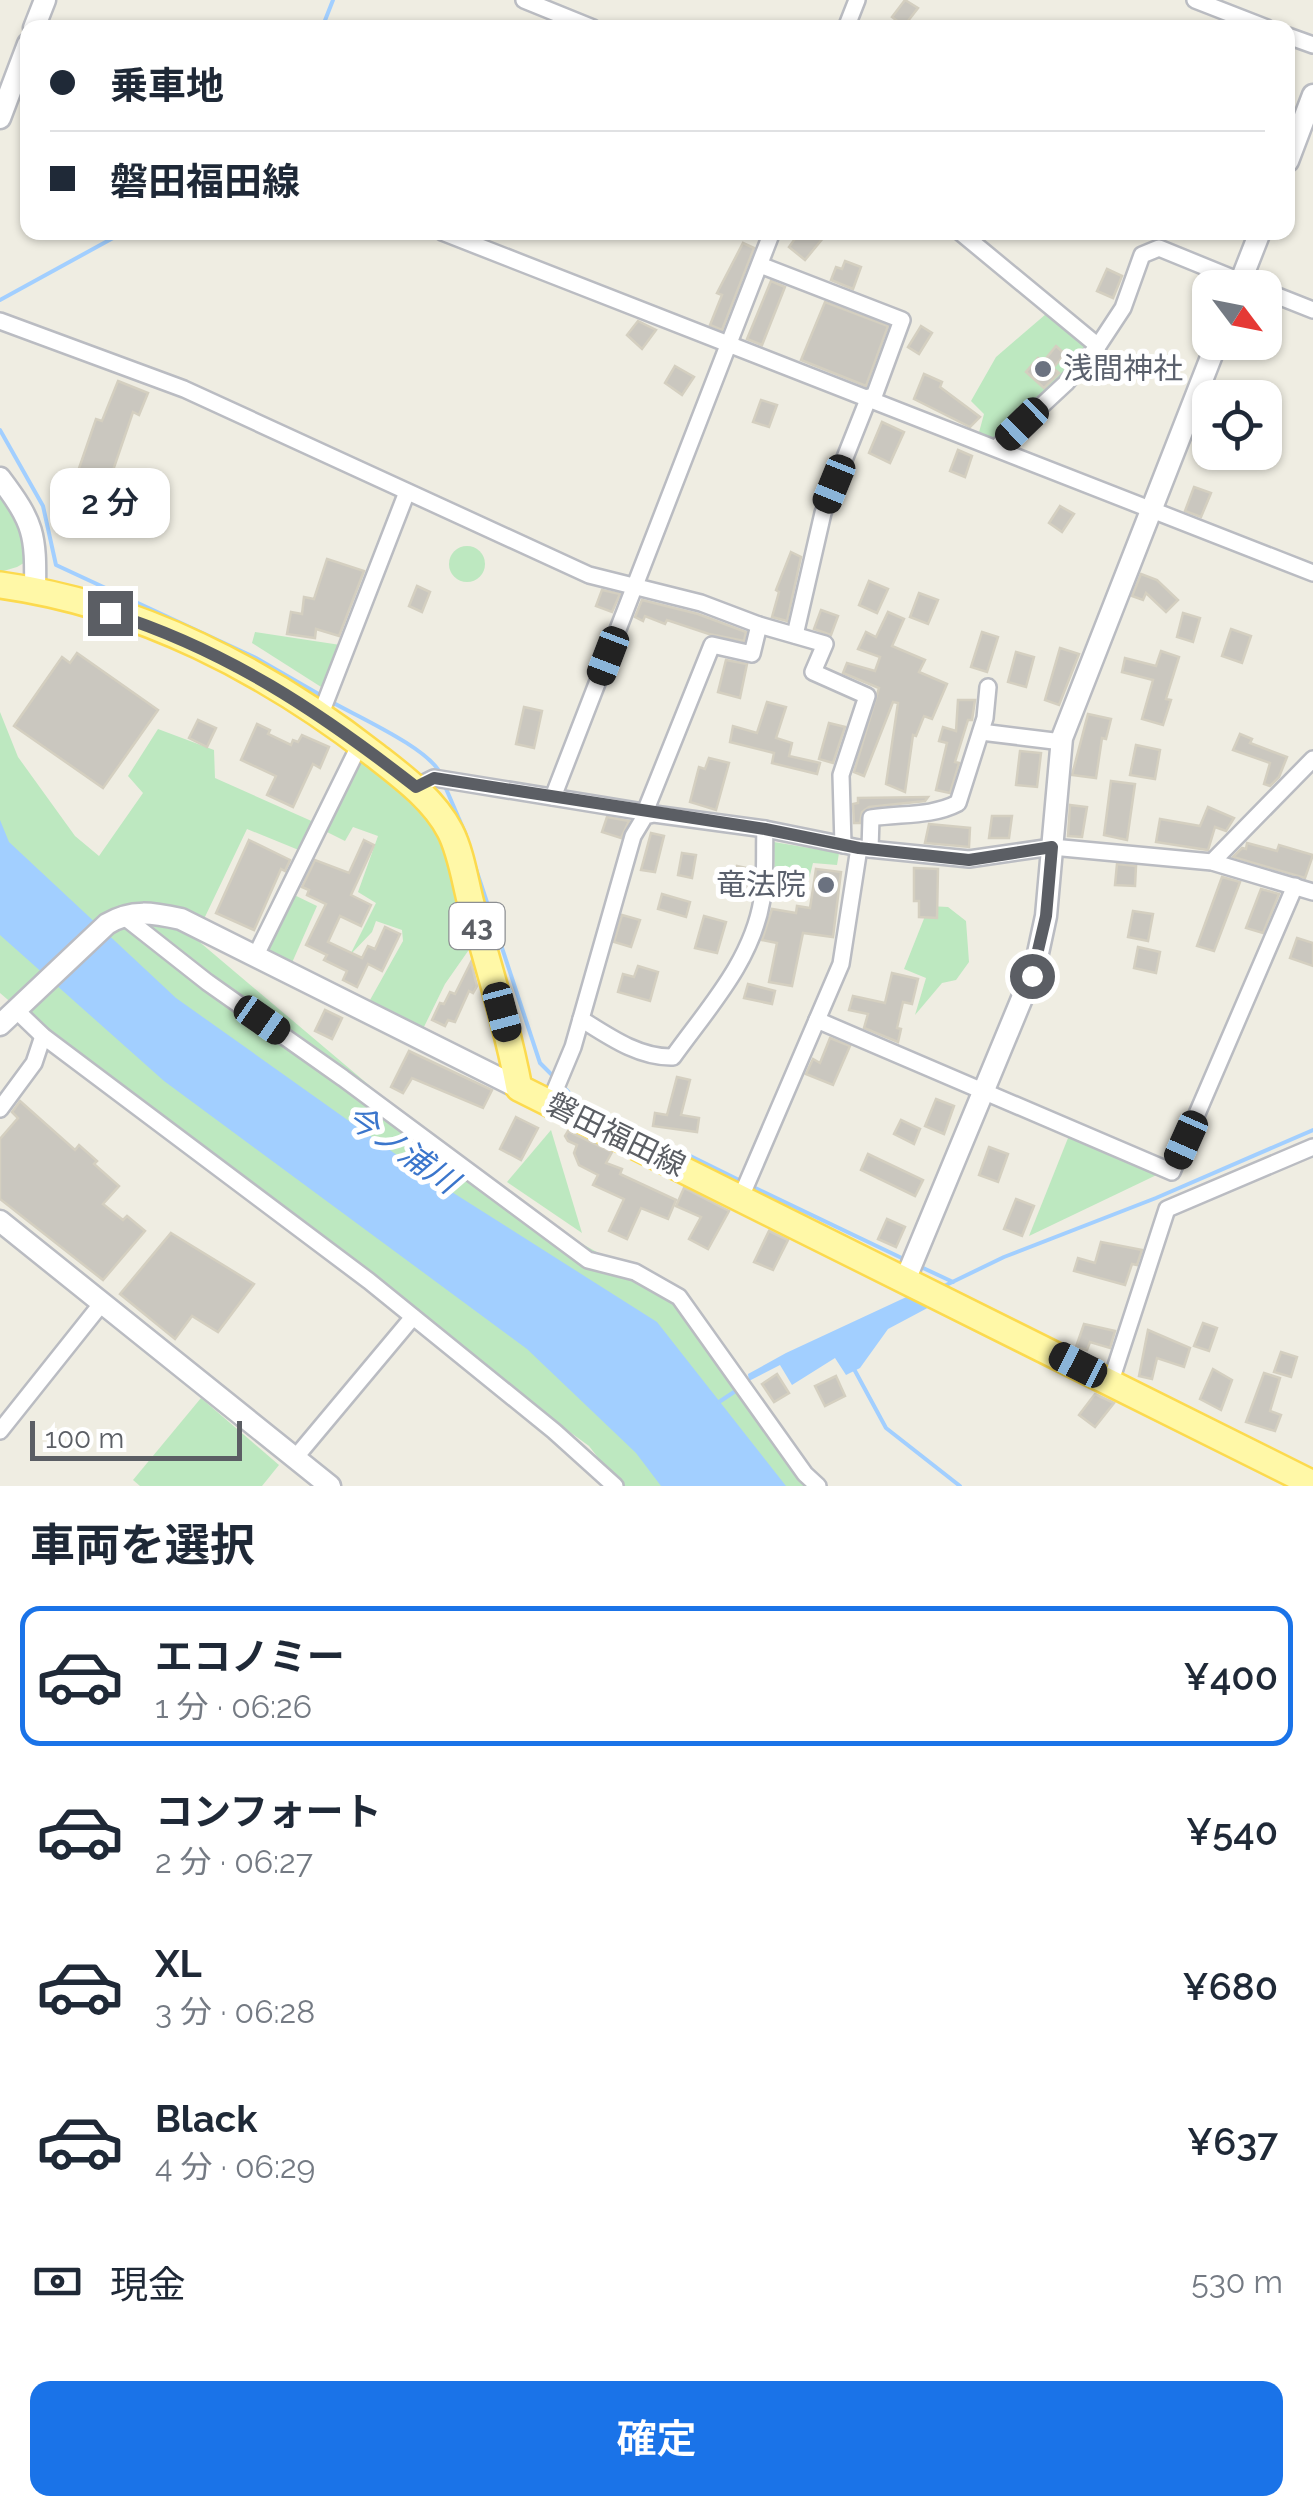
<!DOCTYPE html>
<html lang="ja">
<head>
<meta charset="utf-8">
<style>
	body { margin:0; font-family:Raleway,"Noto Sans JP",sans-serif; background:#f2f2f3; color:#1f2937; height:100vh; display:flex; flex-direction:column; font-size:38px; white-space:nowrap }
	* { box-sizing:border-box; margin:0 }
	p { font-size:32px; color:#747a83 }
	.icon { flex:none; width:55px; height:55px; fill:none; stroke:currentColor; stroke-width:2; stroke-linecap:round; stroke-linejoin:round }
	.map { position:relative; height:1486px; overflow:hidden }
	.details { display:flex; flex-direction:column; background:#fff; flex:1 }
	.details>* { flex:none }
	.guide { position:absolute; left:20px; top:20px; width:1275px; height:220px; border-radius:20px; box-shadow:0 2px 8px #0004; display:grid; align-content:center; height:220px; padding:0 30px; background:#fff }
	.needle { width:65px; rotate:122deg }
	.tools { position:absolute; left:1192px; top:270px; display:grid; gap:20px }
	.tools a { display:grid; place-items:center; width:90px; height:90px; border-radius:20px; background:#fff; box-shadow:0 2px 8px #0004; font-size:50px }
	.scale { position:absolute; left:30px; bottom:25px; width:212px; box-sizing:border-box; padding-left:10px; border:5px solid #5b5e64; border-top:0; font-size:28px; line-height:35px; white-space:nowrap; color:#5b5e64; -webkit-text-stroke:8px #fff; paint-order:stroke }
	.end { position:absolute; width:45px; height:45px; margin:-22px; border:12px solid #5b5e64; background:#fff; box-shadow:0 0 0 5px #fff }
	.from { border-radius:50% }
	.bubble { position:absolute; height:70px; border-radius:20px; background:#fff; box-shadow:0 2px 8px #0004; font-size:32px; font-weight:600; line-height:70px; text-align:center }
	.car { position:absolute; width:30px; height:60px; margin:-30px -15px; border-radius:12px; box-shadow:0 0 8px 2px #0007; background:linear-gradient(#222 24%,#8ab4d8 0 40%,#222 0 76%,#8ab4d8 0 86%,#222 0) }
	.guide b { display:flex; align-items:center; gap:35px; height:95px; font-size:38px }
	.guide b+b { border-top:2px solid #e0e1e3 }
	.guide i { width:25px; height:25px; background:#1f2937 }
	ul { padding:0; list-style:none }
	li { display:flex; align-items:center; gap:30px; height:140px; margin:0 20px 15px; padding:0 10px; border:5px solid transparent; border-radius:20px }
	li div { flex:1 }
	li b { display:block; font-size:38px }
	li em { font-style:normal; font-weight:600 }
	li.on { border-color:#1a73e8 }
	li>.icon { width:90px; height:90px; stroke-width:1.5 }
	h2 { padding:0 30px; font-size:45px; line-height:120px }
	.pay { display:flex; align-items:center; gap:25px; height:110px; padding:0 30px; font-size:38px }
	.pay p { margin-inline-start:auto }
	.cta { display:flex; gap:20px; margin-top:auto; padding:20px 30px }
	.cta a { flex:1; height:115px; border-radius:20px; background:#1a73e8; color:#fff; font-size:40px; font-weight:600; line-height:115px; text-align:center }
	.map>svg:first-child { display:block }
	.green { fill:#bde8c0 }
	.water { fill:#a2cfff }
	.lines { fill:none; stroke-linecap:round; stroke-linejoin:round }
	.stream { stroke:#a2cfff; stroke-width:4 }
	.building { fill:#cac7bf; stroke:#d4cfc0; stroke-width:2.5 }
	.minor-casing { stroke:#babcc2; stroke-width:20 }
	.tertiary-casing { stroke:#babcc2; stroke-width:25 }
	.primary-casing { stroke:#fcda4e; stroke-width:30 }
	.minor { stroke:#fff; stroke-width:15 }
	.tertiary { stroke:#fff; stroke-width:20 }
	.primary { stroke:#fff8a7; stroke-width:25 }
	.route { stroke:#5b5e64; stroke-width:12 }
	.worship-dot { fill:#6b7280; stroke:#fff; stroke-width:4 }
	.labels { text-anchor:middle; stroke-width:10; stroke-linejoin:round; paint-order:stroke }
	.shield { fill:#fff; stroke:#8c8e92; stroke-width:2.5 }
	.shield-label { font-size:28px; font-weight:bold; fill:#5b5e64 }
	.worship-label { font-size:30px; fill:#5b616d; stroke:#fff; text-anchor:start }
	.street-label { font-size:30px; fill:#5b5e64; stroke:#fff }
	.water-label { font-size:32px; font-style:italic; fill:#3b76cc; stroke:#fff }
</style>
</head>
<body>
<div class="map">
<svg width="1313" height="1486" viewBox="0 0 1313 1486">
	<rect width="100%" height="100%" fill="#efede2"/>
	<g class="green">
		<path d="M1046,314L1063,318L1098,346L1001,444L978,436L984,414L971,401L996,357Z"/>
		<path d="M0,482L36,556L17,567L0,572Z"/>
		<circle cx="467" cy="564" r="18"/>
		<path d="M255,632L347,646L329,692L252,643Z"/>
		<path d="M0,712L18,757L75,836L99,856L143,793L128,776L158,729L214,750L215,778L316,823L306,853L247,829L203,921L170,917L511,1205L679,1297L823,1486H620L589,1446L424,1326L105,1083L0,993Z"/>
		<path d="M359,758C436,804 450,860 475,941L445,984L421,1033L370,1000L403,941L402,930L376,921L372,932L350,955L376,903L358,892L378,836L353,827L345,841L319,828Z"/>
		<path d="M774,842L839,853L837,865L813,863L804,899L775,896Z"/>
		<path d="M288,892L317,906L287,974L257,954Z"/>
		<path d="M929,906L948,907L966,921L969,962L956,980L942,983L915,1015L926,978L904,969Z"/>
		<path d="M1072,1128L1167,1170L1029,1236Z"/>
		<path d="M551,1130L582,1233L507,1182Z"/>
		<path d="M201,1398L279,1465L262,1486H140L133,1480Z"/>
	</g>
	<g class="water">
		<path d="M0,820L9,842L176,998L425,1175L657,1322L786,1486H661L636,1453L527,1349L164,1081L0,935Z"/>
		<path d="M915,1293L935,1304L888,1329L860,1368L846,1375L835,1358L792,1385L780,1365L749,1381L748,1374L786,1353Z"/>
	</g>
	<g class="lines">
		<g class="stream">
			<path d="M322,28L333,0"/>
			<path d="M0,300L124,232"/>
			<path d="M0,430L43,506L56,565L256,658L322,696"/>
			<path d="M330,701C356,716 431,749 441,775"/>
			<path d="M444,784L466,835"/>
			<path d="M474,863L540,1063L554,1077"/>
			<path d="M561,1084L575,1099L741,1181"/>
			<path d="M749,1185L908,1261"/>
			<path d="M921,1267L953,1282"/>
			<path d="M940,1288L1004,1257L1156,1198L1313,1130"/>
			<path d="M854,1369L886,1428L960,1486"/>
			<path d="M719,1402L740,1388"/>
		</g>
	</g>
	<g class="building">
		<path d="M905,0L918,8L904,26L892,17Z"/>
		<path d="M800,232H828L805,260L789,247Z"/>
		<path d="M743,243L754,248L722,330L710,325L722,295L717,293Z"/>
		<path d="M845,261L861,267L853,289L831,280L836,267L842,269Z"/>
		<path d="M1107,269L1122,276L1113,298L1097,291Z"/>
		<path d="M771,281L785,287L762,345L747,339Z"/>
		<path d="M825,302L888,326L866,386L801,360Z"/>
		<path d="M638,321L656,330L642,349L627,335Z"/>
		<path d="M921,326L932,333L919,354L908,347Z"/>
		<path d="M1056,346L1065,354L1053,368L1059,373L1044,388L1026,372L1038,358L1043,362Z"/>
		<path d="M675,366L694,377L682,395L665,383Z"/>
		<path d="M924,374L942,382L940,387L980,417L970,427L914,399Z"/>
		<path d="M118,381L148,393L139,415L133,412L97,517L66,506L96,419L102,421Z"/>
		<path d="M761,400L777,405L769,427L753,422Z"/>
		<path d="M882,422L904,432L890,463L869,453Z"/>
		<path d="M958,450L972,456L965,477L950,471Z"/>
		<path d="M1194,487L1211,493L1201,517L1185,511Z"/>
		<path d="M1060,506L1074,514L1062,532L1049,523Z"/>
		<path d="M791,552L801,557L787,621L772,617L779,592L776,590Z"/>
		<path d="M327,559L364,571L339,636L316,629L315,638L287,634L291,612L302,614L304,597L314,599Z"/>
		<path d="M1141,574L1157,580L1178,600L1166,612L1146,593L1143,600L1132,596Z"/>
		<path d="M869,581L888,589L877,613L859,605Z"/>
		<path d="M417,586L430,592L422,612L409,606Z"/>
		<path d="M602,590L620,594L612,612L596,606Z"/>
		<path d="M919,593L938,600L928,624L910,617Z"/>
		<path d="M642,600L698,614L746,632L744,641L709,634L667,620L665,624L645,616L643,621L635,617Z"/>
		<path d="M821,610L838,616L831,635L814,629Z"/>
		<path d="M888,612L904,619L892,646L925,660L919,672L947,684L932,719L924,716L916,736L913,735L905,792L886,784L898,703L893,702L864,776L854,772L879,688L843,673L847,663L875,671L880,657L858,649L866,632L876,637Z"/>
		<path d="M1183,613L1200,618L1193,642L1177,637Z"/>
		<path d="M1231,629L1251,636L1242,663L1222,656Z"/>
		<path d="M982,632L998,637L987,672L971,667Z"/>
		<path d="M1060,648L1079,654L1059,705L1045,700Z"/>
		<path d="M1161,651L1179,657L1166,699L1171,700L1163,725L1142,719L1153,680L1122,672L1125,658L1156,666Z"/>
		<path d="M1016,652L1034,657L1026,687L1008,682Z"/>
		<path d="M77,653L158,710L103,788L14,726L62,657L70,663Z"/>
		<path d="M726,660L747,664L740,698L718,692Z"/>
		<path d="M958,700H975L972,720H968L955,762L959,763L950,793L936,790L947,743L939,741L943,727L956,731Z"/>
		<path d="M767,702L786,707L776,738L792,743L789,756L820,763L817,774L772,763L774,753L730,742L733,726L757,733Z"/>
		<path d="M524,707L542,711L534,748L516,744Z"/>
		<path d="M1088,714L1111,719L1106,739L1102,738L1096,778L1072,775Z"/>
		<path d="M198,720L216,728L207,747L189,738Z"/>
		<path d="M829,723L845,727L833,763L819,759Z"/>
		<path d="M257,724L270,730L268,734L291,745L293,740L298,742L302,735L329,747L320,768L313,764L293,807L267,795L276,776L241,760Z"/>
		<path d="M1240,734L1252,739L1250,743L1287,757L1279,777L1270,786L1264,784L1270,763L1233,750Z"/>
		<path d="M1136,745L1160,750L1155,779L1130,775Z"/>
		<path d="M1020,751L1041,753L1037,787L1016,785Z"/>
		<path d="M709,758L729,763L716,810L690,802L699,767L705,769Z"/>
		<path d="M1111,781L1135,784L1127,840L1104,835Z"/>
		<path d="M928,797L925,801L869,807L862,812L860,823H854L853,804L858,803V798Z"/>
		<path d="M1070,805L1087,807L1082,837L1068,836Z"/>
		<path d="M1208,807L1234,818L1226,831L1215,827L1208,850L1156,842L1160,819L1200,826Z"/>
		<path d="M992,816H1012L1009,838H989Z"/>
		<path d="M607,817L629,821L621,838L602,832Z"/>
		<path d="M929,824L970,828L969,847L925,843Z"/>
		<path d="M651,833L664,836L655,872L641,870Z"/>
		<path d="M249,840L290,860L285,871L281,869L254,930L216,913Z"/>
		<path d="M364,840L374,845L351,895L371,905L361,926L340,916L328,942L362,958L368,946L375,949L385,927L400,934L382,971L368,964L357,987L343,980L347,971L324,960L327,955L306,945L326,904L307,895L309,890L302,887L315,860L349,873Z"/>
		<path d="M1247,843L1277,851L1279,845L1313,855L1305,878L1233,857L1242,848L1246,849Z"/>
		<path d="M682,853L696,855L692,878L678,875Z"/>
		<path d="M1117,864L1136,866L1135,886L1115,885Z"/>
		<path d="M737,866L751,869L747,891L733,889Z"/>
		<path d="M914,868L938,869L937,918L919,917V901H914Z"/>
		<path d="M816,869L841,872L833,937L803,933L792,986L769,982L777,943L762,940L772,909L796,913L797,906L810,908Z"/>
		<path d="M1222,877L1240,882L1214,951L1197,946Z"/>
		<path d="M1261,889L1279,894L1263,933L1246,928Z"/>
		<path d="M662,894L690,902L686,917L658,909Z"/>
		<path d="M1133,911L1153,914L1148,941L1128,937Z"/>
		<path d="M622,915L640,920L631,947L614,942Z"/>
		<path d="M704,916L726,922L717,953L695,948Z"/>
		<path d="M1297,938L1313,943V966L1290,958Z"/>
		<path d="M1138,947L1160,952L1156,973L1134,968Z"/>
		<path d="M471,962L477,986L473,993L469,991L455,1022L448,1020L445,1026L432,1020L440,1003L444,1004L450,992L455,994Z"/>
		<path d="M638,966L658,972L650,1001L618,992L623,974L634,977Z"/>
		<path d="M892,973L918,979L912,1004L903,1002L897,1028L901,1029L898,1042L864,1028L868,1014L849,1010L853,996L885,1003Z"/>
		<path d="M748,984L775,991L772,1004L744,998Z"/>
		<path d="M325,1010L342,1018L332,1039L315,1031Z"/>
		<path d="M830,1038L850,1046L833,1085L806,1074L813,1059L820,1063Z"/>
		<path d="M409,1051L492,1090L483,1108L412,1078L403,1093L391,1087Z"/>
		<path d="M677,1077L690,1080L681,1115L699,1118L697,1132L653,1126L655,1113L667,1115Z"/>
		<path d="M936,1099L954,1106L944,1134L925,1126Z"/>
		<path d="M20,1101L75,1150L79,1145L97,1161L94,1164L119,1186L103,1204L123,1220L127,1216L145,1231L103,1280L0,1199V1139L18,1118L12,1112Z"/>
		<path d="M516,1117L538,1128L521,1160L500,1149Z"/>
		<path d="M901,1120L920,1129L914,1144L894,1134Z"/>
		<path d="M568,1131L612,1152L606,1163L622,1169L620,1174L676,1200L668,1219L641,1208L627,1239L609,1231L624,1199L593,1185L598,1175L579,1165L574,1153L577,1145L568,1141L565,1136Z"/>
		<path d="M989,1147L1008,1154L998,1182L979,1175Z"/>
		<path d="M868,1154L923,1180L915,1196L861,1170Z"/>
		<path d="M684,1188L729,1211L708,1249L689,1239L701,1217L676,1206Z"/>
		<path d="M1016,1199L1034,1206L1022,1236L1004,1229Z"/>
		<path d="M887,1219L905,1227L896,1247L878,1239Z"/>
		<path d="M769,1231L788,1240L773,1270L754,1262Z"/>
		<path d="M171,1233L254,1284L218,1332L192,1316L175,1339L120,1294Z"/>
		<path d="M1101,1242L1142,1250L1137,1265L1132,1264L1125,1285L1074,1271L1078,1258L1095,1263Z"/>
		<path d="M1203,1323L1217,1328L1209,1351L1194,1346Z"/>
		<path d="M1084,1324L1115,1331L1110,1348L1090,1342L1087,1350L1076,1347Z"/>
		<path d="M1148,1330L1190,1348L1184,1367L1157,1358L1152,1379L1139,1376Z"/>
		<path d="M1281,1352L1297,1357L1291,1377L1274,1372Z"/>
		<path d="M1213,1369L1232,1380L1221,1410L1200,1399Z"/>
		<path d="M1264,1373L1280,1378L1270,1411L1281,1415L1275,1431L1246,1422Z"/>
		<path d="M777,1374L789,1393L774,1402L762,1384Z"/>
		<path d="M836,1376L845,1396L825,1406L815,1386Z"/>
		<path d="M1095,1394L1114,1403L1095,1427L1079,1415Z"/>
	</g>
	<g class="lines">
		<g class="minor-casing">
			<g id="minor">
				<path d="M524,0L593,28"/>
				<path d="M1195,0L1267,28"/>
				<path d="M846,28L857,0"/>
				<path d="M1288,36L1313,45"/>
				<path d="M442,232L1313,573"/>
				<path d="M960,232L1098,346L1123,308L1142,255L1159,248L1257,288"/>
				<path d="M760,265L902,320L873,399"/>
				<path d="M1265,291L1313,310"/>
				<path d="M0,321L184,389L589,575L701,603L759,625L825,644L813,672L867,696L841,775L843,845"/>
				<path d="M996,448L1066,383L1098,346"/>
				<path d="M795,635L823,513L869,397"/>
				<path d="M320,716L407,492"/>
				<path d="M981,732L1062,742"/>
				<path d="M416,787L434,778L650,813"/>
				<path d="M553,797L772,232"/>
				<path d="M645,812L712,645L752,654L759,625"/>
				<path d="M870,849L871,818C901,813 931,817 958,803L985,718L988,687"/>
				<path d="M1212,862L1313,759"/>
				<path d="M122,915L207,982L343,1078L588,1260L635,1272L679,1297L805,1474L818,1486"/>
				<path d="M255,957L360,744"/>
				<path d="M17,1011L43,1036L369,1281L554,1431L615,1486"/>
				<path d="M581,1019C608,1036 639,1058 673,1057C708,1008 752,961 762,900C766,878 764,852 765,829"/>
				<path d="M817,1020L1172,1172L1295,886"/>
				<path d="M550,1102L573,1047L633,836L645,816L654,814L765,829L859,848L969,859L1052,847L1212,862L1313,892"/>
				<path d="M0,1109L34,1063L43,1036"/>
				<path d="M741,1197L841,964L859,848"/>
				<path d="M1111,1381L1167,1209L1313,1147"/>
				<path d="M0,1431L102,1303"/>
				<path d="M295,1458L413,1317"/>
			</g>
		</g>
		<g class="tertiary-casing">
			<g id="tertiary">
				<path d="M34,28L45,0"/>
				<path d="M0,118L28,44"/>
				<path d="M1288,161L1313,95"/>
				<path d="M1238,288L1260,232"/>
				<path d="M0,478C34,523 36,534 35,590"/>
				<path d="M0,1025L107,924C132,909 153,913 181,919L519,1088"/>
				<path d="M0,1221L330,1486"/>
				<path d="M906,1278L1035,967L1046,916L1062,738L1217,342"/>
			</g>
		</g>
		<g class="primary-casing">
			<path id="primary" d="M0,585C138,604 267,671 376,756C403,777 434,800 450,831C461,852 465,881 471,904C488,965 507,1026 519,1088L1313,1484"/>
		</g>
		<use href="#minor" class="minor"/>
		<use href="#tertiary" class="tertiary"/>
		<use href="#primary" class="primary"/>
	</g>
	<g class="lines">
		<path class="route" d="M110,613C227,650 320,712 416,787L434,778L765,829L859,848L969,860L1052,847L1046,916L1032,976"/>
	</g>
	<g class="worship-dot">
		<circle cx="1043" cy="369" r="10"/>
		<circle cx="826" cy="885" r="10"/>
	</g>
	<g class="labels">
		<rect class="shield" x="449.5" y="903" width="55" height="46" rx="8"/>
		<g class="shield-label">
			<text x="477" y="936">43</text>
		</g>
		<g class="worship-label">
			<text x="1063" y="379">浅間神社</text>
			<text x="806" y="895" text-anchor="end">竜法院</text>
		</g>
		<g class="street-label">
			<text transform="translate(616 1135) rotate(26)" y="10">磐田福田線</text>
		</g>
		<g class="water-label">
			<text transform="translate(402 1149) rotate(35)" y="11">今ノ浦川</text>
		</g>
	</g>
</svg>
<div class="tools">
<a><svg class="needle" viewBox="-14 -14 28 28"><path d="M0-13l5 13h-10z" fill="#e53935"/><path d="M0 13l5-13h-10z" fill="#747a83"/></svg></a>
<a><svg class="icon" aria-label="locate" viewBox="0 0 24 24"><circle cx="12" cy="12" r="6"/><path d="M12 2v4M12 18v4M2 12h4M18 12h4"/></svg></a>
</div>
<div class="scale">100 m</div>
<i class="end from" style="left:1032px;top:976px"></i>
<i class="end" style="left:110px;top:613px"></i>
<div class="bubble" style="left:50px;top:468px;width:120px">2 分</div>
<i class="car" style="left:1022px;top:424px;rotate:226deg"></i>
<i class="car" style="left:834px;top:484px;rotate:202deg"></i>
<i class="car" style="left:608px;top:656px;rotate:201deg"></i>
<i class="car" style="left:502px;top:1012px;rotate:165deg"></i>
<i class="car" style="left:262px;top:1020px;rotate:125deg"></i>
<i class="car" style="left:1186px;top:1140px;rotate:204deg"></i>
<i class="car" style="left:1078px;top:1365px;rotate:297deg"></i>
<div class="guide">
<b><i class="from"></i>乗車地</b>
<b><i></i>磐田福田線</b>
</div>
</div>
<section class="details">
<h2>車両を選択</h2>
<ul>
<li class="on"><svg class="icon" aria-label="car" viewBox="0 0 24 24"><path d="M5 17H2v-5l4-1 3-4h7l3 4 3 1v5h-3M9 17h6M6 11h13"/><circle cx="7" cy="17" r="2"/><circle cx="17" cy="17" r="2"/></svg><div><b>エコノミー</b><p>1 分 · 06:26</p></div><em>¥400</em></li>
<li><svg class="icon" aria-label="car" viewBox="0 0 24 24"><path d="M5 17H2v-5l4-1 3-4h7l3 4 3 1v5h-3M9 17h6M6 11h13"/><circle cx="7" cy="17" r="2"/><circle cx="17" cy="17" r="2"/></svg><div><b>コンフォート</b><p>2 分 · 06:27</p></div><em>¥540</em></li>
<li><svg class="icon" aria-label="car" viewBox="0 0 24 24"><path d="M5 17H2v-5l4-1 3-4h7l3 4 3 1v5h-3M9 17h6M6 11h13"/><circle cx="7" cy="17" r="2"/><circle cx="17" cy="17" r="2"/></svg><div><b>XL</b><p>3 分 · 06:28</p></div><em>¥680</em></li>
<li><svg class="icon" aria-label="car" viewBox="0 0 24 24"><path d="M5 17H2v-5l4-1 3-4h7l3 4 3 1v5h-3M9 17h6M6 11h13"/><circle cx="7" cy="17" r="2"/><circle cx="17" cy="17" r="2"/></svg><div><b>Black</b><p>4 分 · 06:29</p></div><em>¥637</em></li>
</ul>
<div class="pay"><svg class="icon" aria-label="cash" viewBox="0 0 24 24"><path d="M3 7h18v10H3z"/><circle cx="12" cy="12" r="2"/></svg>現金<p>530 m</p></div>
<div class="cta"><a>確定</a></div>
</section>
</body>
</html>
